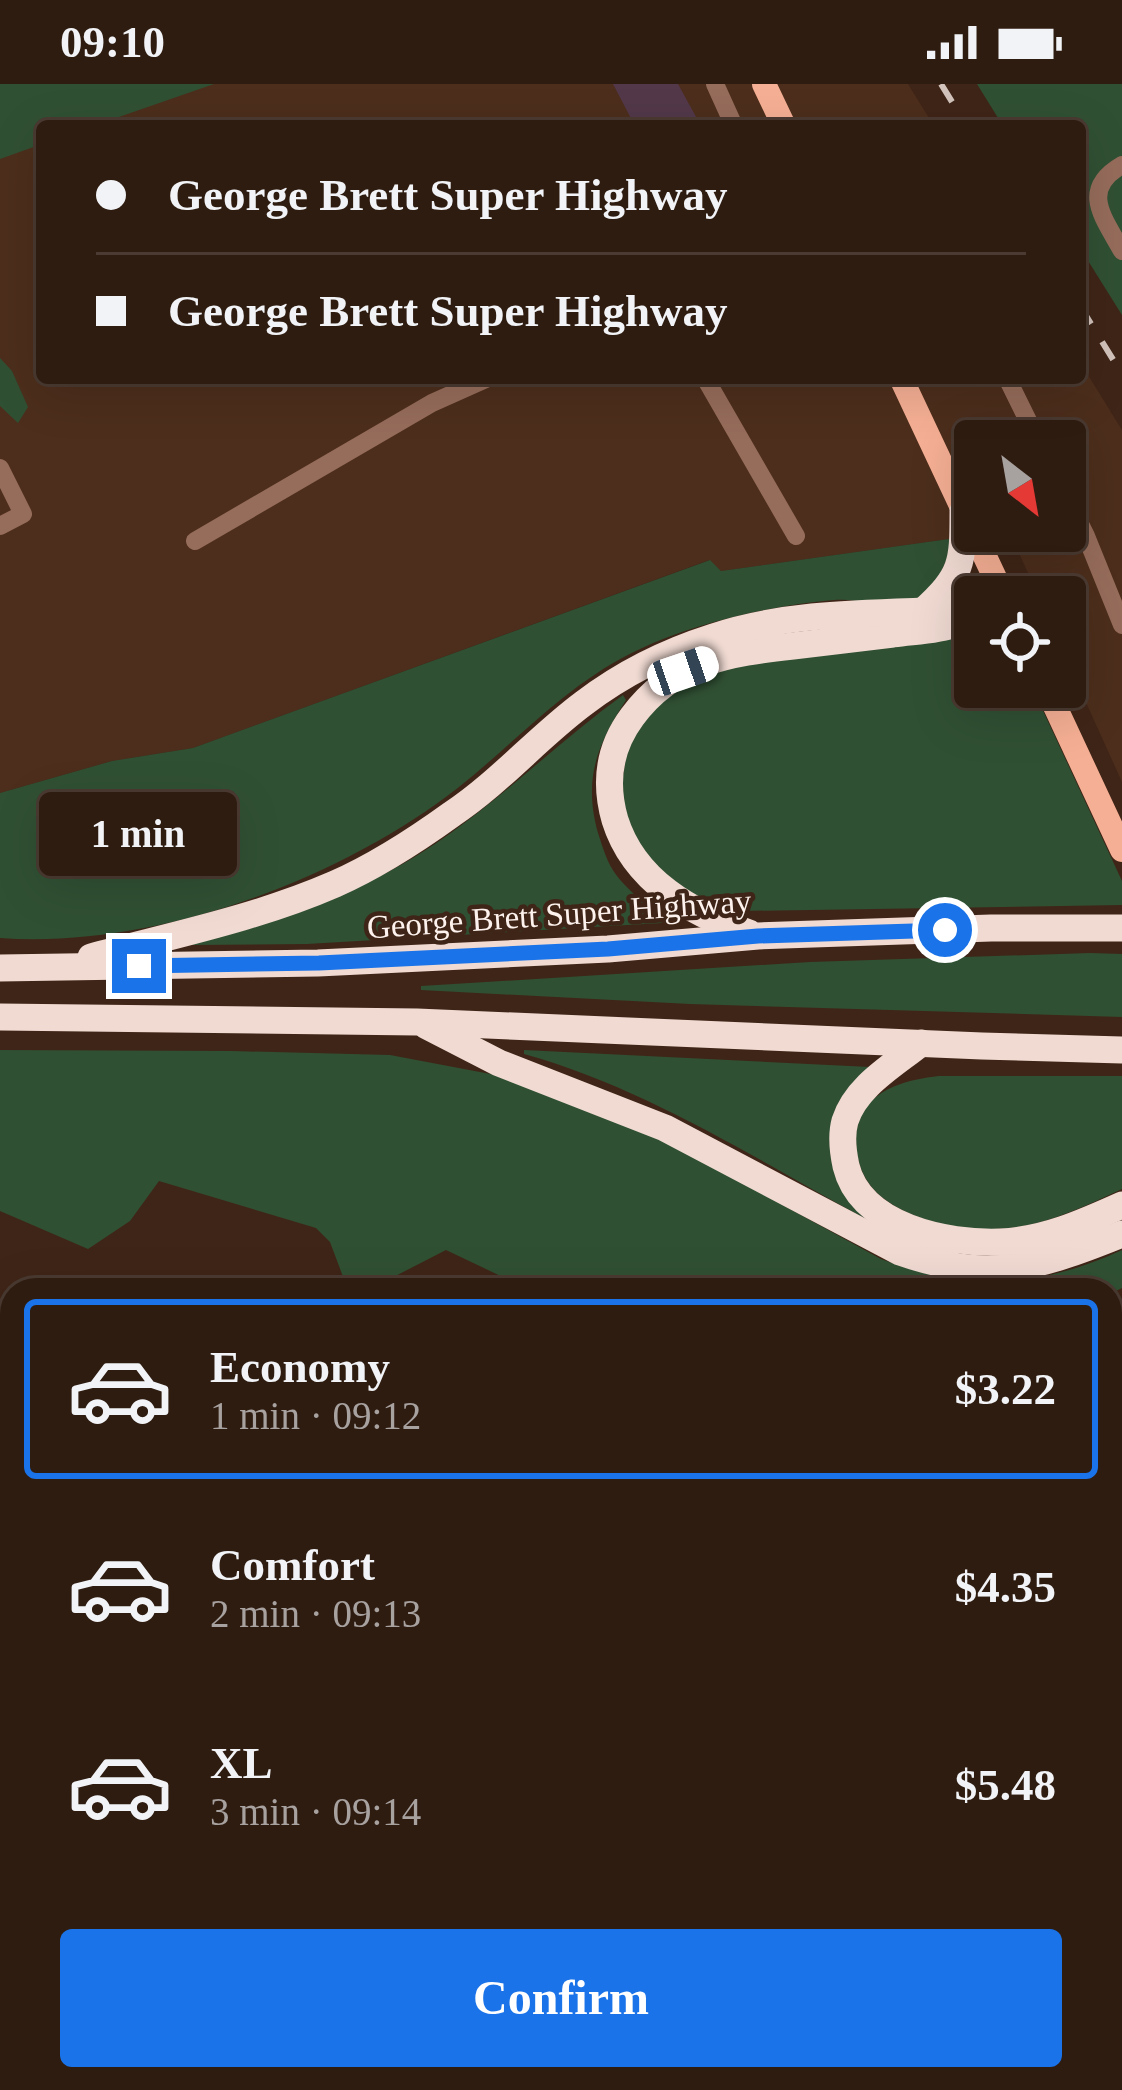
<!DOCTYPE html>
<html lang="en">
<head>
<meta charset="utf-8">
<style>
	body { margin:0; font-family:"Times New Roman",serif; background:#3b291f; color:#f1f3f6; height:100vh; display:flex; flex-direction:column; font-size:45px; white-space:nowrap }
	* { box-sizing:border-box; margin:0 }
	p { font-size:39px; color:#a7a19f }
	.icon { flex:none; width:66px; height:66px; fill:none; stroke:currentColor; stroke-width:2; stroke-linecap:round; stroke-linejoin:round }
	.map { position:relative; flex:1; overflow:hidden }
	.panel { position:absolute; left:0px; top:1194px; width:1122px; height:813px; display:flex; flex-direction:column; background:#2f1c11; border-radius:36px 36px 0 0; box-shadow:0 12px 48px #0002,0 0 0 3px #4a3a31 }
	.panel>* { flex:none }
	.top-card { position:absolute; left:36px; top:36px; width:1050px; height:264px; border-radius:12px; box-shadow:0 12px 48px #0002,0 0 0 3px #4a3a31; display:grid; align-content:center; height:264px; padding:0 60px; background:#2f1c11 }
	.needle { width:78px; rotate:149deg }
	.tools { position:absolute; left:954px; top:336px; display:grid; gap:24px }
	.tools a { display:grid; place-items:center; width:132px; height:132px; border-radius:12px; background:#2f1c11; box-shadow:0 12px 48px #0002,0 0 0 3px #4a3a31; font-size:60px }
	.end { position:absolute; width:54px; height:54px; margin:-27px; border:15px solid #1a73e8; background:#fff; box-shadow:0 0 0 6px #fff }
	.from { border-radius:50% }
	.bubble { position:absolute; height:84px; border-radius:12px; background:#2f1c11; box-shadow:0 12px 48px #0002,0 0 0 3px #4a3a31; font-size:39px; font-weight:700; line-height:84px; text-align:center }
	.car { position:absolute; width:36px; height:72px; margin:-36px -18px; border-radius:15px; box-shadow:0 0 9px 3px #0007; background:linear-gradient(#fff 24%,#345 0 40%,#fff 0 76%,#345 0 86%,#fff 0) }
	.top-card b { display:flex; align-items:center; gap:42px; height:114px; font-size:45px }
	.top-card b+b { border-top:3px solid #4a3a31 }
	.top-card i { width:30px; height:30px; background:#f1f3f6 }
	ul { padding:21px 0 0; list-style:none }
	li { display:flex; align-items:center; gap:36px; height:180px; margin:0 24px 18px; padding:0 36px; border:6px solid transparent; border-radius:12px }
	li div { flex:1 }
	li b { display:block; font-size:45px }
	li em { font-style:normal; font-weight:700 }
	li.active { border-color:#1a73e8 }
	li>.icon { width:108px; height:108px; stroke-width:1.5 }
	.primary-button { display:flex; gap:24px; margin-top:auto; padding:24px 60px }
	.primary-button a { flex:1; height:138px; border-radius:12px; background:#1a73e8; color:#fff; font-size:48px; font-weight:700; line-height:138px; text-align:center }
	.status { display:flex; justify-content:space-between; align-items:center; height:84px; padding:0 60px; background:#2f1c11; direction:ltr }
	.status svg { height:33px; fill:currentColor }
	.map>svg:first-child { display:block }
	.built { fill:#4d2e1c }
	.green { fill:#305033 }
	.building { fill:#523849 }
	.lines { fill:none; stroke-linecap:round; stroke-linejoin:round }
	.minor { stroke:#966c5b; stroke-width:18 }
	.major { stroke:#f5af94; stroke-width:24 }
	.highway { stroke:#f0dad2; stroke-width:27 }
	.rail { stroke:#d2c3bc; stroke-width:6; stroke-dasharray:21 21; stroke-linecap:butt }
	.route { stroke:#1a73e8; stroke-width:15 }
	.labels { text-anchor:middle; stroke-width:9; stroke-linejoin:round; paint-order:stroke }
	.street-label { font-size:33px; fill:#fdf2ed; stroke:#3f2517 }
</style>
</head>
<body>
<div class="status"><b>09:10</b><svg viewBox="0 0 49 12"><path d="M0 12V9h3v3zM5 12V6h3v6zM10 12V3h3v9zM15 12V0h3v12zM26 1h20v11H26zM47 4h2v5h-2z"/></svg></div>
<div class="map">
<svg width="1122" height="2006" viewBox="0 0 1122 2006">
	<rect width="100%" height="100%" fill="#3f2517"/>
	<path class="built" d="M0,0H908L934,42H42V294H1080V278L1122,346V698L1065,572V513H1039L1009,447H1065V357H975V447H1007L721,487L709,476L193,664L112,677L0,709Z"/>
	<g class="green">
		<path d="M0,0H214L93,42H42V60L0,75Z"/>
		<path d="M977,0H1122V231L1080,164V42H1003Z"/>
		<path d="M0,274L12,287L28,323L18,339L0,322Z"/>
		<path d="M956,454L932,509C921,513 908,520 897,521C877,522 855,514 834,516C773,521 695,539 640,565C570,597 518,656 459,703C339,797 153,865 0,854V709L112,677L193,664L710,476L721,487Z"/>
		<path d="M963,552L975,553V603H1032L1122,797V821L739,827L706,821L639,770L619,718L628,660L641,634L688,593L752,576Z"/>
		<path d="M623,611L626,616C597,661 583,695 598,749C603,764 607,779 617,792C628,806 644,819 658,831H669L679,838L307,860L192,861L194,858C259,837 326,821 386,789C475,743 543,669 623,611Z"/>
		<path d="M1090,869L1122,870V933L690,920L421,906V902L810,878Z"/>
		<path d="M0,966L231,967L390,971L501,992L664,1056L881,1175C966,1208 1040,1204 1122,1166V1204L1110,1210V1206H530L446,1166L376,1202L378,1206H348L330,1158L316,1144L159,1097L130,1137L88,1165L0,1127Z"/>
		<path d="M524,966L870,983C859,994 845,1006 838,1020C820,1060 833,1108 866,1135C756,1075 646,1004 524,970Z"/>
		<path d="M939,992H1122V1105C1085,1122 1049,1140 1009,1144C967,1149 909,1138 877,1109C866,1098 859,1084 857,1069C849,1013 894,997 939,992Z"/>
	</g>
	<path class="building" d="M613,0H678L701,42H635Z"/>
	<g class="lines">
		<g class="minor">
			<path d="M715,0L734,42"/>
			<path d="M1122,81C1079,106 1104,134 1122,167"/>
			<path d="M705,294L796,452"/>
			<path d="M1007,294L1038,357"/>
			<path d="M0,384L23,430L0,442"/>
			<path d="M1065,410L1086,452L1122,541"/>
			<path d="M195,457L432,319L488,294"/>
			<path d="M1110,1450L1122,1475"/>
			<path d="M1110,1518L1122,1517"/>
			<path d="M1110,1911L1122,1910"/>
			<path d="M927,1995L932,2006"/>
			<path d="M534,2006V1995"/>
		</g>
		<g class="major">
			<path d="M764,0L784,42"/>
			<path d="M901,294L1004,513"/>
			<path d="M1046,603L1122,766"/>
			<path d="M0,1988L12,1989"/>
			<path d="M95,1995L236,2006"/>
		</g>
		<g class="highway">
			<path d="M922,528C963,491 963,479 963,427"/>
			<path d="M749,849C691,829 634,797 615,736C604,698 609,664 632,633C673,577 729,569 793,562C826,558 860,554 893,550C914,547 936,547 956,540"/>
			<path d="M91,873C173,851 257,834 335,800C376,782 416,756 452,730C500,698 538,653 584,619C622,590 669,567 713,553C797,525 888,530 975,525"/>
			<path d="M0,884L318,879L608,865L758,852L991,844H1122"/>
			<path d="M0,933L417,938L982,962L1122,966"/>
			<path d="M427,942L499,979L665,1044L900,1168C989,1199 1038,1184 1122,1150"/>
			<path d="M921,959C894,981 856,1002 845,1037C841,1051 843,1068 846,1082C861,1143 947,1160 1000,1158C1044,1156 1082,1139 1122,1121"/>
		</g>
		<g class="rail">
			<path d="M941,0L967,42"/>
			<path d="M1080,222L1122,290"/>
		</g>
	</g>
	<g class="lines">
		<path class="route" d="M139,882L319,879L608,865L758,852L945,846"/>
	</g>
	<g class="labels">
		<g class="street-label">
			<text transform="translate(559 829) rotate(-4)" y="12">George Brett Super Highway</text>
		</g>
	</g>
</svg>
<div class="tools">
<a><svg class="needle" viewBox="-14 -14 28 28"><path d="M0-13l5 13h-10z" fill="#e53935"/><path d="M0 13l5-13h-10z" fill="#a7a19f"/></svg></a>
<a><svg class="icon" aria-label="locate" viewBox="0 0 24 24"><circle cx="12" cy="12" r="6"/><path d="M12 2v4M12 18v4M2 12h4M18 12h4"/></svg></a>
</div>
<i class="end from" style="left:945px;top:846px"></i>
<i class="end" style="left:139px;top:882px"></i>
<div class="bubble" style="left:39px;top:708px;width:198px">1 min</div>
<i class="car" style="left:683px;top:587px;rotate:71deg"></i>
<div class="top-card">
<b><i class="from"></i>George Brett Super Highway</b>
<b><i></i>George Brett Super Highway</b>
</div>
<section class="panel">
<ul>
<li class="active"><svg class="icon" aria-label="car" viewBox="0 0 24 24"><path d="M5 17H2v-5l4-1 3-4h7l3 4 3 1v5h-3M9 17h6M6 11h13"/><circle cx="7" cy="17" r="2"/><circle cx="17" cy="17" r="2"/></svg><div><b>Economy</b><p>1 min · 09:12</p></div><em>$3.22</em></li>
<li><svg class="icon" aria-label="car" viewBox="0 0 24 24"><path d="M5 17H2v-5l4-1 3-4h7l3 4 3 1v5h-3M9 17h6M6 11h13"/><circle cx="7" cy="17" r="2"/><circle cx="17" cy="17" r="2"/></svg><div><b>Comfort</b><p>2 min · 09:13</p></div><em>$4.35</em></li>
<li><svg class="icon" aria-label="car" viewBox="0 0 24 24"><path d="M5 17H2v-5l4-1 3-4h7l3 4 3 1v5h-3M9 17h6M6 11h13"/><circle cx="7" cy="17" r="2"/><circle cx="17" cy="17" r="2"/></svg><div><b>XL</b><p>3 min · 09:14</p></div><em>$5.48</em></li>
</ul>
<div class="primary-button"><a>Confirm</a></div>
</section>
</div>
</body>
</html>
